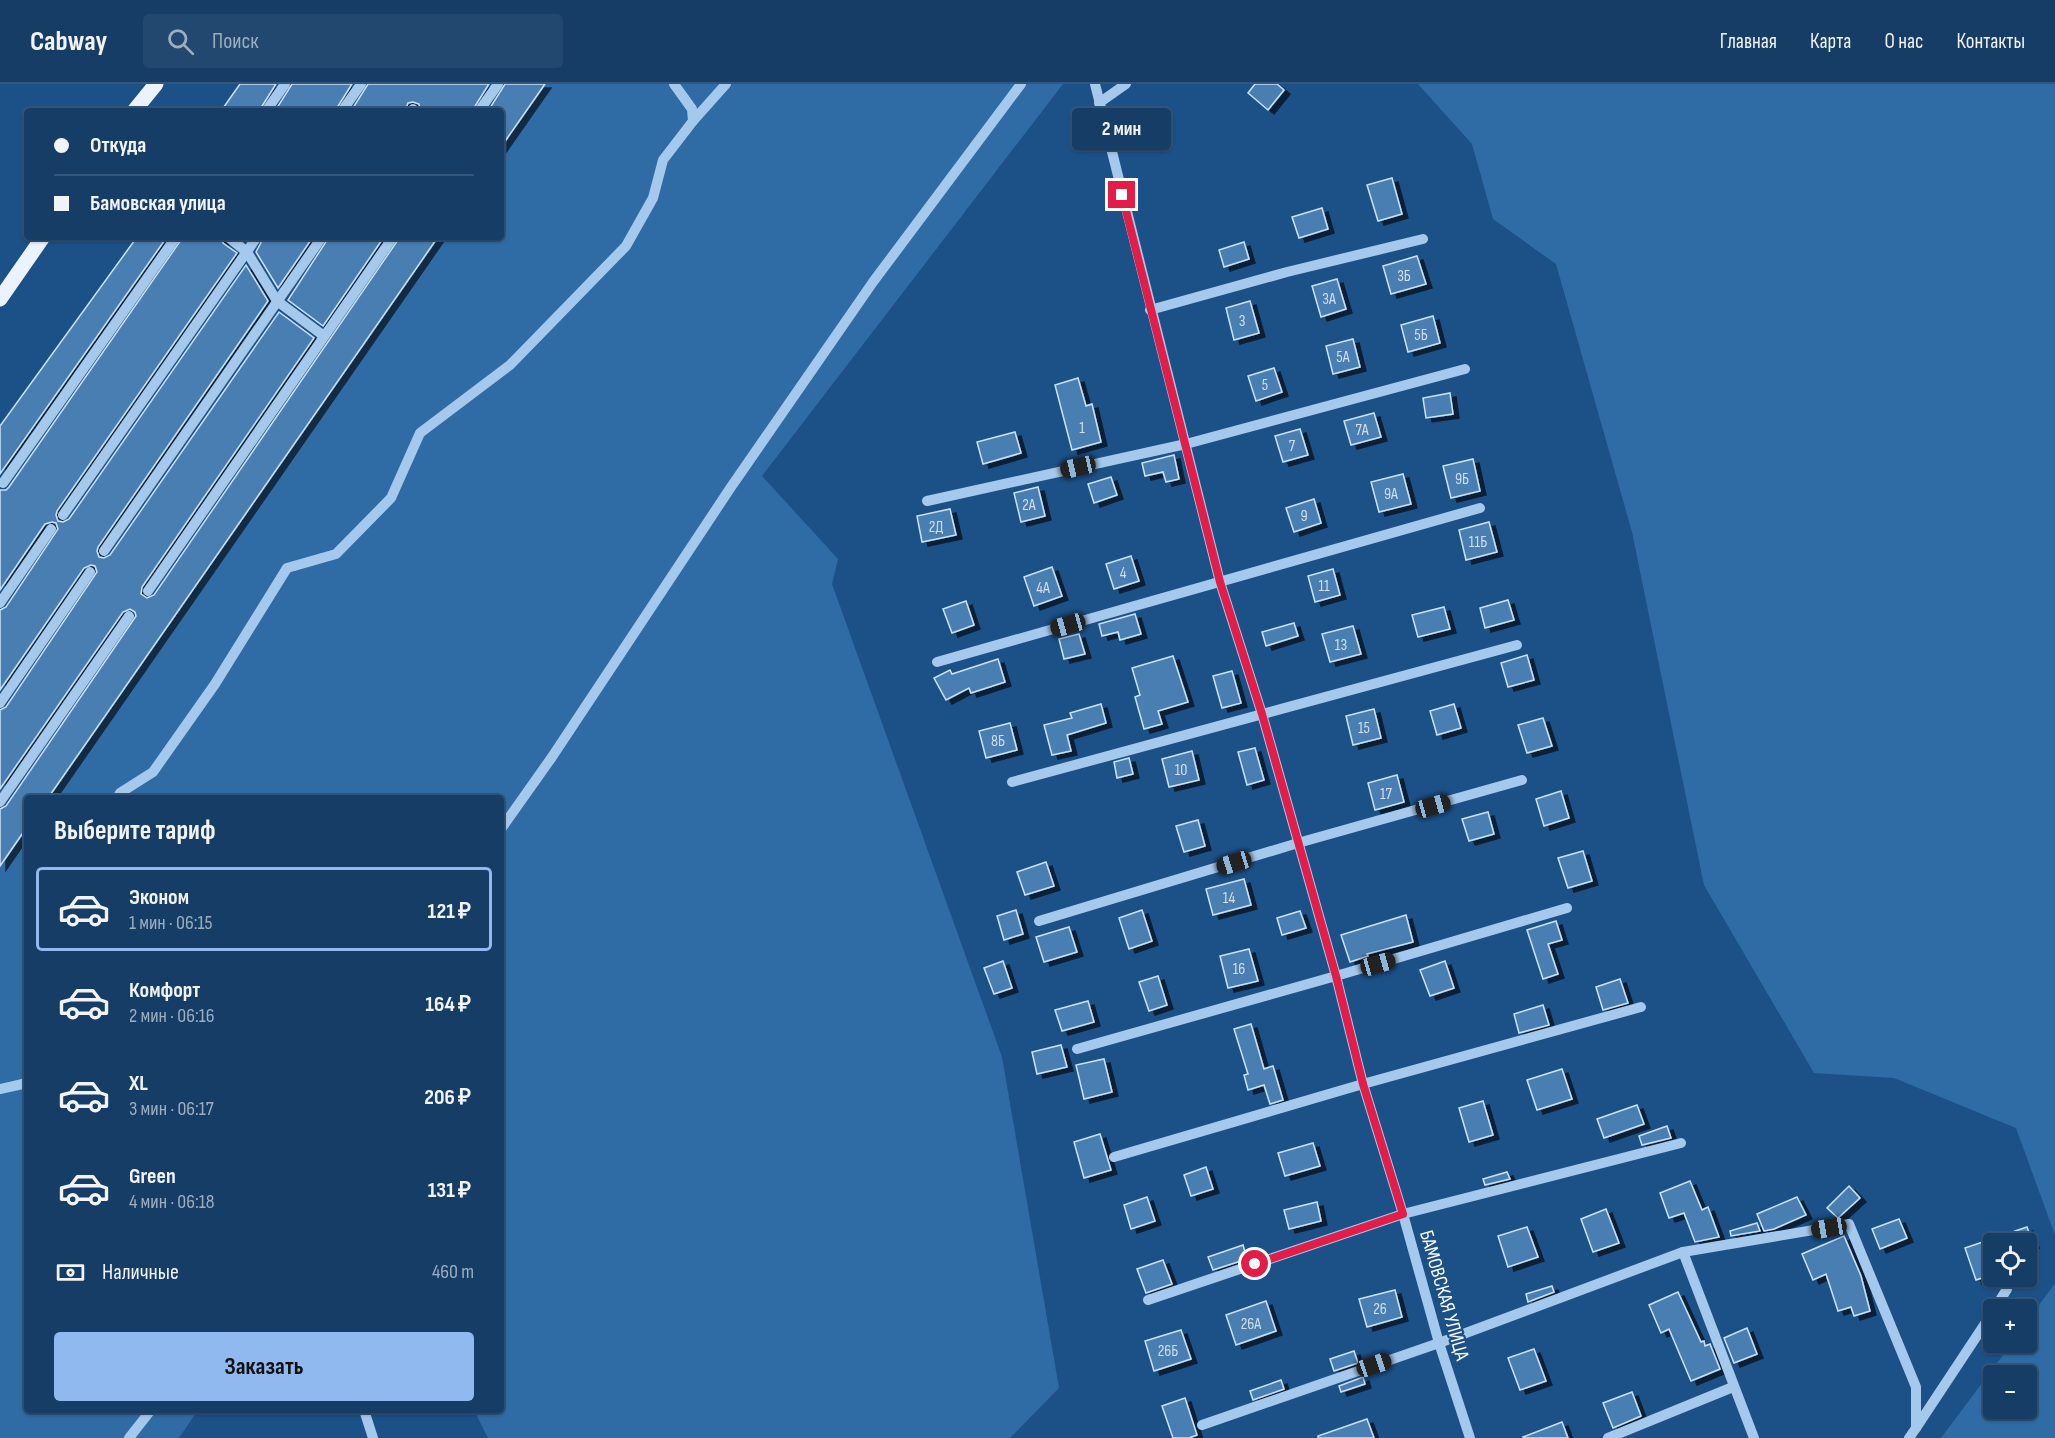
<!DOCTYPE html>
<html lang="ru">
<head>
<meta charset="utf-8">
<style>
	body { margin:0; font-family:"Sofia Sans Condensed",sans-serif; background:#22486f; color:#f1f3f6; height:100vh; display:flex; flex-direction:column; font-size:22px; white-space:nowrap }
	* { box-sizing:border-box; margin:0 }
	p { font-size:20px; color:#9daebf }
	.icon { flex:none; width:33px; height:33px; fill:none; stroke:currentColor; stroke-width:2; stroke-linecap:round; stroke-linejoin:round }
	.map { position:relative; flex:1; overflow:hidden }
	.side { position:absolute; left:24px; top:711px; width:480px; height:618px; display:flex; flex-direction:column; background:#153d66; border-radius:6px; box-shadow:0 2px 4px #0004,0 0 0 2px #34567a }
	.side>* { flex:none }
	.top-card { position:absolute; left:24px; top:24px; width:480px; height:132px; border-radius:6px; box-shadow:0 2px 4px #0004,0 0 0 2px #34567a; display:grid; align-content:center; height:132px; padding:0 30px; background:#153d66 }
	.controls { position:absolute; left:1983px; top:1149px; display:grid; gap:12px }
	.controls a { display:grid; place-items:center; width:54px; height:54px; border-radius:6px; background:#153d66; box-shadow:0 2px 4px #0004,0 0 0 2px #34567a; font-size:30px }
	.end { position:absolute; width:27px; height:27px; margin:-14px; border:8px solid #e11d48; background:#fff; box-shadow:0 0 0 3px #fff }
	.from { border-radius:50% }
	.bubble { position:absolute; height:42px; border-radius:6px; background:#153d66; box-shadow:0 2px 4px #0004,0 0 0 2px #34567a; font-size:20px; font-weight:700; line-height:42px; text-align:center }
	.car { position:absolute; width:18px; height:36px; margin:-18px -9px; border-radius:8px; box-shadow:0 0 4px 2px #0007; background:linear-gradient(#222 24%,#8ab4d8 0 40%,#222 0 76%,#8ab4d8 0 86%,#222 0) }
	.top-card b { display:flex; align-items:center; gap:21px; height:57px; font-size:22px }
	.top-card b+b { border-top:2px solid #34567a }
	.top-card i { width:15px; height:15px; background:#f1f3f6 }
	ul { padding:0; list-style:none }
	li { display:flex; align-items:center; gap:18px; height:84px; margin:0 12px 9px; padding:0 18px; border:3px solid transparent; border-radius:6px }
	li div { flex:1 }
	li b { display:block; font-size:22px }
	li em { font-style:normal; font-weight:700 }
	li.current { border-color:#90b9f0 }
	li>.icon { width:54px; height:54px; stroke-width:1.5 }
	h2 { padding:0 30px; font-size:27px; line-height:72px }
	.pay { display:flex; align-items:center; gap:15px; height:66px; padding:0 30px; font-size:22px }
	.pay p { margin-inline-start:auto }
	.primary-button { display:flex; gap:12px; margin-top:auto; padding:12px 30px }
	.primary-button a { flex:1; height:69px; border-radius:6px; background:#90b9f0; color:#111; font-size:24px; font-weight:700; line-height:69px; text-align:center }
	header { display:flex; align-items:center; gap:36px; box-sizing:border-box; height:84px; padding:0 30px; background:#153d66; border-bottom:2px solid #34567a }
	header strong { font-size:28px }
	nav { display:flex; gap:33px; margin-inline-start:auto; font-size:21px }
	.search { width:420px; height:54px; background:#22486f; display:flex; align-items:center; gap:15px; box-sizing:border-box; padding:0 21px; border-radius:6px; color:#9daebf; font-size:22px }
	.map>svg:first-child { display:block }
	.green { fill:#2f6ca6; fill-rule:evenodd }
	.building { fill:#497eb2; stroke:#cae2f9; stroke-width:1.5; filter:url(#shadow) }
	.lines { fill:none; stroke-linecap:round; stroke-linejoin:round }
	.minor { stroke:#a5c9ec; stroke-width:10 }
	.major { stroke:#eaf3ff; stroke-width:15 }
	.route { stroke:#e11d48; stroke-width:8 }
	.labels { text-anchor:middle; stroke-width:4.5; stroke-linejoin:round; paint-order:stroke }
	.number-label { font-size:16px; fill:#d2dfec }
	.street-label { font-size:20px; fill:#fff; stroke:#1c5188 }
</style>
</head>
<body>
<header>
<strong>Cabway</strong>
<div class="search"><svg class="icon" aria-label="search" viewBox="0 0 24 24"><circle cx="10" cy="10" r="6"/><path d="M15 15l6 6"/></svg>Поиск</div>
<nav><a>Главная</a><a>Карта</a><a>О нас</a><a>Контакты</a></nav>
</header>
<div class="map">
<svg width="2055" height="1354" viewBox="0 0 2055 1354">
	<defs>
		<filter id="shadow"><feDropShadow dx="6" dy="4" stdDeviation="0" flood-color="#0009"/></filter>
	</defs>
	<rect width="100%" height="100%" fill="#1c5188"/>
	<g class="green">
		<path d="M545,0H1063L762,392L838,475L832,500L1002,973L1059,1304L1010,1354H488L474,1326H501V714H48L438,153H501V63Z"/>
		<path d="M1418,0H2055V1151L2016,1044L1894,994L1814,989L1704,801L1632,448L1556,180L1493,135L1472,60Z"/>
		<path d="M27,743V1326H198L179,1354H0V782Z"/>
		<path d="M2055,1199V1354H1941L2012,1259L2026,1258L2027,1238ZM1994,1292H2026V1324H1994Z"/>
	</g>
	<g class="building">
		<path d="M240,0H276L259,27H221Z"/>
		<path d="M292,0H352L335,27H275Z"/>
		<path d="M368,0H489L472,27H420L419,20L413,18L408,19L405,27H351Z"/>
		<path d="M505,0H545L501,63V27H488Z"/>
		<path d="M1255,0H1277L1284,6L1268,26L1248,9Z"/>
		<path d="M1392,94L1402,130L1378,137L1367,101Z"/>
		<path d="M1322,124L1328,145L1299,154L1292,133Z"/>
		<path d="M137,153H167L0,390V342Z"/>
		<path d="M183,153H221L223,159L237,169L57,427L56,431L58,437L63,438L69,435L246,181L268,217L98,463L97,467L99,473L104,474L110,471L279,228L314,254L142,503L141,510L147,514L154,511L400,153H438L48,714H27V743L0,782V725L6,722L136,532L135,528L130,525L123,528L0,705V626L6,623L97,488L95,482L91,481L84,484L0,606V526L6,523L58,445L56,439L52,438L45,440L0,506V406H6L9,403Z"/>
		<path d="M264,153H313L278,204L256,168Z"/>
		<path d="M329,153H384L323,242L288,216Z"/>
		<path d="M1244,158L1249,175L1224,183L1219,166Z"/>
		<path d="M1417,172L1426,200L1391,210L1383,182Z"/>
		<path d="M1337,195L1346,225L1321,233L1312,202Z"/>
		<path d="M1250,217L1259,249L1234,256L1226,224Z"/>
		<path d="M1433,232L1440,259L1408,268L1401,241Z"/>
		<path d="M1353,255L1360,283L1333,290L1326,262Z"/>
		<path d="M1274,284L1282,308L1256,317L1248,292Z"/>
		<path d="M1078,294L1086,322L1092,320L1101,358L1072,366L1055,301Z"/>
		<path d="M1450,309L1453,330L1426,334L1423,314Z"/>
		<path d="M1374,329L1381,353L1351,361L1344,337Z"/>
		<path d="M1300,345L1308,371L1283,378L1275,352Z"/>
		<path d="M1015,348L1021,369L983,380L977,358Z"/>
		<path d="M1174,371L1179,395L1166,398L1163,388L1145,392L1142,379Z"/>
		<path d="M1473,375L1480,407L1451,414L1443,382Z"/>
		<path d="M1403,390L1411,420L1379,428L1371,398Z"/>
		<path d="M1111,393L1117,411L1094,419L1088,400Z"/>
		<path d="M1038,403L1045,432L1021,438L1014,409Z"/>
		<path d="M1314,415L1321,439L1294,448L1286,424Z"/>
		<path d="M950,425L956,451L922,458L917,432Z"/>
		<path d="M1489,438L1497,468L1466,476L1459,446Z"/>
		<path d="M1131,472L1139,497L1114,505L1106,480Z"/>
		<path d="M1052,483L1062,512L1034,522L1024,493Z"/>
		<path d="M1333,485L1340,511L1315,518L1308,492Z"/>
		<path d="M1508,516L1514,536L1485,544L1480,524Z"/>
		<path d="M966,517L974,541L952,549L943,525Z"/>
		<path d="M1444,523L1450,545L1418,553L1412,531Z"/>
		<path d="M1135,530L1141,550L1120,556L1118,548L1102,552L1099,540Z"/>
		<path d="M1294,539L1298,552L1266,562L1262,548Z"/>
		<path d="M1353,542L1361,570L1330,578L1322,550Z"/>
		<path d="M1079,550L1085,570L1064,575L1059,555Z"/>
		<path d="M1527,571L1534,596L1508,603L1501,579Z"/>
		<path d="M1173,572L1188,618L1158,627L1162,640L1144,645L1135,613L1140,611L1132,584Z"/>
		<path d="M998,575L1005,598L971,609L969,604L946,616L934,594L950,586L952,590Z"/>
		<path d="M1232,587L1241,619L1222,624L1213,592Z"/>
		<path d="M1101,620L1106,639L1067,651L1071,667L1052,671L1044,641L1072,634L1070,629Z"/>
		<path d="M1454,620L1461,644L1437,651L1430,627Z"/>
		<path d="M1374,625L1381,654L1353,661L1346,632Z"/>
		<path d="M1543,634L1552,662L1527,669L1518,641Z"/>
		<path d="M1010,639L1017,666L986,674L979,647Z"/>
		<path d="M1255,664L1264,696L1247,701L1238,668Z"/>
		<path d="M1192,667L1199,696L1169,703L1162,675Z"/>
		<path d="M1129,674L1133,690L1117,694L1114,678Z"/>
		<path d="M1397,691L1404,718L1375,726L1368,699Z"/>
		<path d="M1561,707L1569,734L1544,742L1536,715Z"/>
		<path d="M1488,728L1494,750L1469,757L1462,735Z"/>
		<path d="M1198,736L1205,762L1184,768L1176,742Z"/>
		<path d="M1583,767L1592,797L1568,804L1558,774Z"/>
		<path d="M1046,778L1054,802L1025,811L1017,788Z"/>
		<path d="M1244,795L1251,821L1213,831L1206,805Z"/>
		<path d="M1016,826L1023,850L1004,856L997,832Z"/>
		<path d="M1142,826L1152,857L1129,865L1119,834Z"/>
		<path d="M1300,827L1306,844L1282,851L1277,834Z"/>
		<path d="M1406,831L1413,858L1367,870L1368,872L1350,878L1341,851Z"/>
		<path d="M1556,837L1562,856L1548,860L1558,890L1543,895L1527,846Z"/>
		<path d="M1069,843L1077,868L1044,878L1036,853Z"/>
		<path d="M1249,865L1258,897L1228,904L1220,872Z"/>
		<path d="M1003,877L1012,904L994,910L984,884Z"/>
		<path d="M1445,877L1454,904L1430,912L1420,886Z"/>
		<path d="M1158,892L1167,921L1149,927L1139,898Z"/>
		<path d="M1620,895L1628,919L1603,926L1596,903Z"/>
		<path d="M1088,917L1094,938L1062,947L1055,926Z"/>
		<path d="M1543,921L1549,941L1519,949L1514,930Z"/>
		<path d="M1251,940L1264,985L1273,982L1283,1016L1270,1020L1264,1001L1248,1006L1244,991L1248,990L1234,945Z"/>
		<path d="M1061,961L1067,983L1037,990L1032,968Z"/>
		<path d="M1104,975L1112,1008L1084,1015L1076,981Z"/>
		<path d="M1562,985L1572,1015L1537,1026L1527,996Z"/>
		<path d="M1483,1017L1493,1051L1469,1058L1459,1024Z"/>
		<path d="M1637,1021L1644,1040L1604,1054L1597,1035Z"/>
		<path d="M1667,1042L1671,1054L1642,1061L1639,1052Z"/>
		<path d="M1100,1050L1111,1086L1084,1094L1074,1058Z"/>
		<path d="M1313,1059L1320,1082L1285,1092L1278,1069Z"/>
		<path d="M1206,1083L1213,1105L1191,1112L1184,1091Z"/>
		<path d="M1507,1088L1510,1095L1485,1101L1483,1095Z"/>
		<path d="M1690,1097L1702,1126L1708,1123L1719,1153L1695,1158L1684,1129L1669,1134L1660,1109Z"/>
		<path d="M1849,1102L1860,1114L1838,1134L1827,1124Z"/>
		<path d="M1147,1113L1155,1137L1131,1145L1124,1121Z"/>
		<path d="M1797,1113L1806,1131L1774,1145L1764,1147L1757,1130Z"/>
		<path d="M1317,1118L1321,1137L1289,1145L1284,1126Z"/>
		<path d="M1606,1125L1619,1159L1593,1168L1581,1135Z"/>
		<path d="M1899,1135L1907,1154L1880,1165L1872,1145Z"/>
		<path d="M1757,1139L1760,1147L1731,1152L1730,1147Z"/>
		<path d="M1527,1143L1538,1173L1508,1183L1498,1152Z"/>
		<path d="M2027,1143L2033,1160H1994V1190L1976,1196L1965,1164Z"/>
		<path d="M1844,1152L1861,1192L1870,1227L1854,1232L1851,1223L1838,1227L1826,1190L1813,1196L1802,1170Z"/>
		<path d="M1243,1161L1247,1175L1213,1186L1208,1173Z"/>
		<path d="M1163,1176L1172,1200L1146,1209L1137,1185Z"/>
		<path d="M1552,1202L1554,1208L1528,1218L1526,1210Z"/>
		<path d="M1395,1206L1402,1233L1367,1243L1359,1215Z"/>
		<path d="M1678,1208L1701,1258L1704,1257L1705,1262L1710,1260L1720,1285L1691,1297L1669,1245L1661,1249L1649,1221Z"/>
		<path d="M1266,1217L1276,1247L1236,1261L1226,1231Z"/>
		<path d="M1747,1244L1757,1270L1734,1279L1724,1254Z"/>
		<path d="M1181,1246L1191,1275L1154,1287L1145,1257Z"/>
		<path d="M1534,1265L1546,1297L1520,1306L1508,1274Z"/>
		<path d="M1354,1267L1358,1279L1334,1287L1330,1275Z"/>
		<path d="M1363,1293L1365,1300L1341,1308L1339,1302Z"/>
		<path d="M1281,1296L1284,1305L1253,1316L1250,1307Z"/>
		<path d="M1632,1308L1641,1332L1613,1344L1603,1319Z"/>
		<path d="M1185,1314L1197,1351L1189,1354H1173L1162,1322Z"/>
		<path d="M1367,1335L1374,1354H1318V1352Z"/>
		<path d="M1562,1338L1568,1354H1524L1523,1353Z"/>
	</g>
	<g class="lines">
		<g class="minor">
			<path d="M1095,0L1220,498L1262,630L1336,892L1363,1000L1403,1130L1439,1259L1470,1354"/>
			<path d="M1099,19L1126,0"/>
			<path d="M266,27L285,0"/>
			<path d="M342,27L361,0"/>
			<path d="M412,27L413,25"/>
			<path d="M479,27L498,0"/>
			<path d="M693,37L726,0"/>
			<path d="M228,153L247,168L277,217L324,252"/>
			<path d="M1150,226L1287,188L1423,155"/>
			<path d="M3,399L176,153"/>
			<path d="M927,417L1186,360L1465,285"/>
			<path d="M63,431L257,153"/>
			<path d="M104,467L322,153"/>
			<path d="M148,507L393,153"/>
			<path d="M0,519L51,445"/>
			<path d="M937,578L1480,424"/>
			<path d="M0,619L90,488"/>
			<path d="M1012,698L1517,561"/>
			<path d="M117,714L120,709L153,688L215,600L287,484L336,470L391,414L420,349L510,281L626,162L653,114L663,76L693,37L692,25L674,0"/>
			<path d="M0,718L129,532"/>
			<path d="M501,745L552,673L731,403L873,198L1021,0"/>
			<path d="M1039,837L1298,759L1522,696"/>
			<path d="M1077,965L1336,892L1567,824"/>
			<path d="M0,1005L27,999"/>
			<path d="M1114,1073L1363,1000L1641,923"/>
			<path d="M1683,1168L1754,1354"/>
			<path d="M1148,1216L1403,1130L1681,1059"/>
			<path d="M1994,1226L2007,1205"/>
			<path d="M364,1326L373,1354"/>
			<path d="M1202,1341L1439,1259L1683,1168L1849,1140L1916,1303V1344L1909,1354"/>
			<path d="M1916,1344L1994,1226"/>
			<path d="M129,1354L151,1326"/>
			<path d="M1608,1354L1733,1303"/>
		</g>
		<g class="major">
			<path d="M134,27L156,0"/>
			<path d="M0,215L43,153"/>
		</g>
	</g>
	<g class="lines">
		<path class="route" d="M1122,111L1220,498L1262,630L1336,892L1363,1000L1403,1130L1255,1180"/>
	</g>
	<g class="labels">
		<g class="number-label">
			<text x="1404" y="197">3Б</text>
			<text x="1329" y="220">3А</text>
			<text x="1242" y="242">3</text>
			<text x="1421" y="256">5Б</text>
			<text x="1343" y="278">5А</text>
			<text x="1265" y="306">5</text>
			<text x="1082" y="349">1</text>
			<text x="1362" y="351">7А</text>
			<text x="1292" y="367">7</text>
			<text x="1462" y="400">9Б</text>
			<text x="1391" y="415">9А</text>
			<text x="1029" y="426">2А</text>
			<text x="1304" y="437">9</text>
			<text x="936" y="448">2Д</text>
			<text x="1478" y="463">11Б</text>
			<text x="1123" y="494">4</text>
			<text x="1324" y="507">11</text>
			<text x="1043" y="509">4А</text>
			<text x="1341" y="566">13</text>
			<text x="1364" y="649">15</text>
			<text x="998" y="662">8Б</text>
			<text x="1181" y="691">10</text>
			<text x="1386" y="715">17</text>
			<text x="1229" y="819">14</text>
			<text x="1239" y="890">16</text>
			<text x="1380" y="1230">26</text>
			<text x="1251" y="1245">26А</text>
			<text x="1168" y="1272">26Б</text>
		</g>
		<g class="street-label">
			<text transform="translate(1445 1211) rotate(74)" y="7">БАМОВСКАЯ УЛИЦА</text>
		</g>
	</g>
</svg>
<div class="controls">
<a><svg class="icon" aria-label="locate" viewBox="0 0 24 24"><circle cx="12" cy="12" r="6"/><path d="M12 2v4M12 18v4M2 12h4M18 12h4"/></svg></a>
<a>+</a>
<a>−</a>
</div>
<i class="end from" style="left:1255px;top:1180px"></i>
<i class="end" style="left:1122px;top:111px"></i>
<div class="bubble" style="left:1072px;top:24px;width:99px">2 мин</div>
<i class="car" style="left:1078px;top:383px;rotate:257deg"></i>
<i class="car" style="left:1068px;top:541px;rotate:254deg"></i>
<i class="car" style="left:1433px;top:722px;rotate:74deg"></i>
<i class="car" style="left:1234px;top:779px;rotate:253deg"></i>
<i class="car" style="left:1378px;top:880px;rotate:74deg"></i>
<i class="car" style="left:1829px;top:1144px;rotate:261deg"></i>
<i class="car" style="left:1374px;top:1281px;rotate:71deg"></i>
<div class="top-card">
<b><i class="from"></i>Откуда</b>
<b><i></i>Бамовская улица</b>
</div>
<section class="side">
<h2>Выберите тариф</h2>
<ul>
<li class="current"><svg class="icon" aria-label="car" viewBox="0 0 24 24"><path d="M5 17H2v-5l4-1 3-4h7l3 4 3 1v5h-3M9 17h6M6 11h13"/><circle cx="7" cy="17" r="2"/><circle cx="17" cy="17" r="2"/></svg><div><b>Эконом</b><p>1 мин · 06:15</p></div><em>121 ₽</em></li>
<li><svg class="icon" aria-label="car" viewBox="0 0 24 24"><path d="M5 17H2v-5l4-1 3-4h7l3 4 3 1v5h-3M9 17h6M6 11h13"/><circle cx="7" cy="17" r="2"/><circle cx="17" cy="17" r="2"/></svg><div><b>Комфорт</b><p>2 мин · 06:16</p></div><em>164 ₽</em></li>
<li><svg class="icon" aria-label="car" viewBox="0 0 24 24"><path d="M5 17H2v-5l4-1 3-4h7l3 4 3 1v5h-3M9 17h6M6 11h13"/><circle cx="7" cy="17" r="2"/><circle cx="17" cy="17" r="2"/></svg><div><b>XL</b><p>3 мин · 06:17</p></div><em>206 ₽</em></li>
<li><svg class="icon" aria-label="car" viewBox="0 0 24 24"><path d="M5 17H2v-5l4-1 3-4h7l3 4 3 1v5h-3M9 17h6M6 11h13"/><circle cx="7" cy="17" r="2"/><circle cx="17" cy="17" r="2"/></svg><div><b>Green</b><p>4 мин · 06:18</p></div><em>131 ₽</em></li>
</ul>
<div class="pay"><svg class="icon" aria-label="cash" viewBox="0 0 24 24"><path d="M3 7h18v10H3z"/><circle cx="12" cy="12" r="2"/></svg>Наличные<p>460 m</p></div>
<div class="primary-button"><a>Заказать</a></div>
</section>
</div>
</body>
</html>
